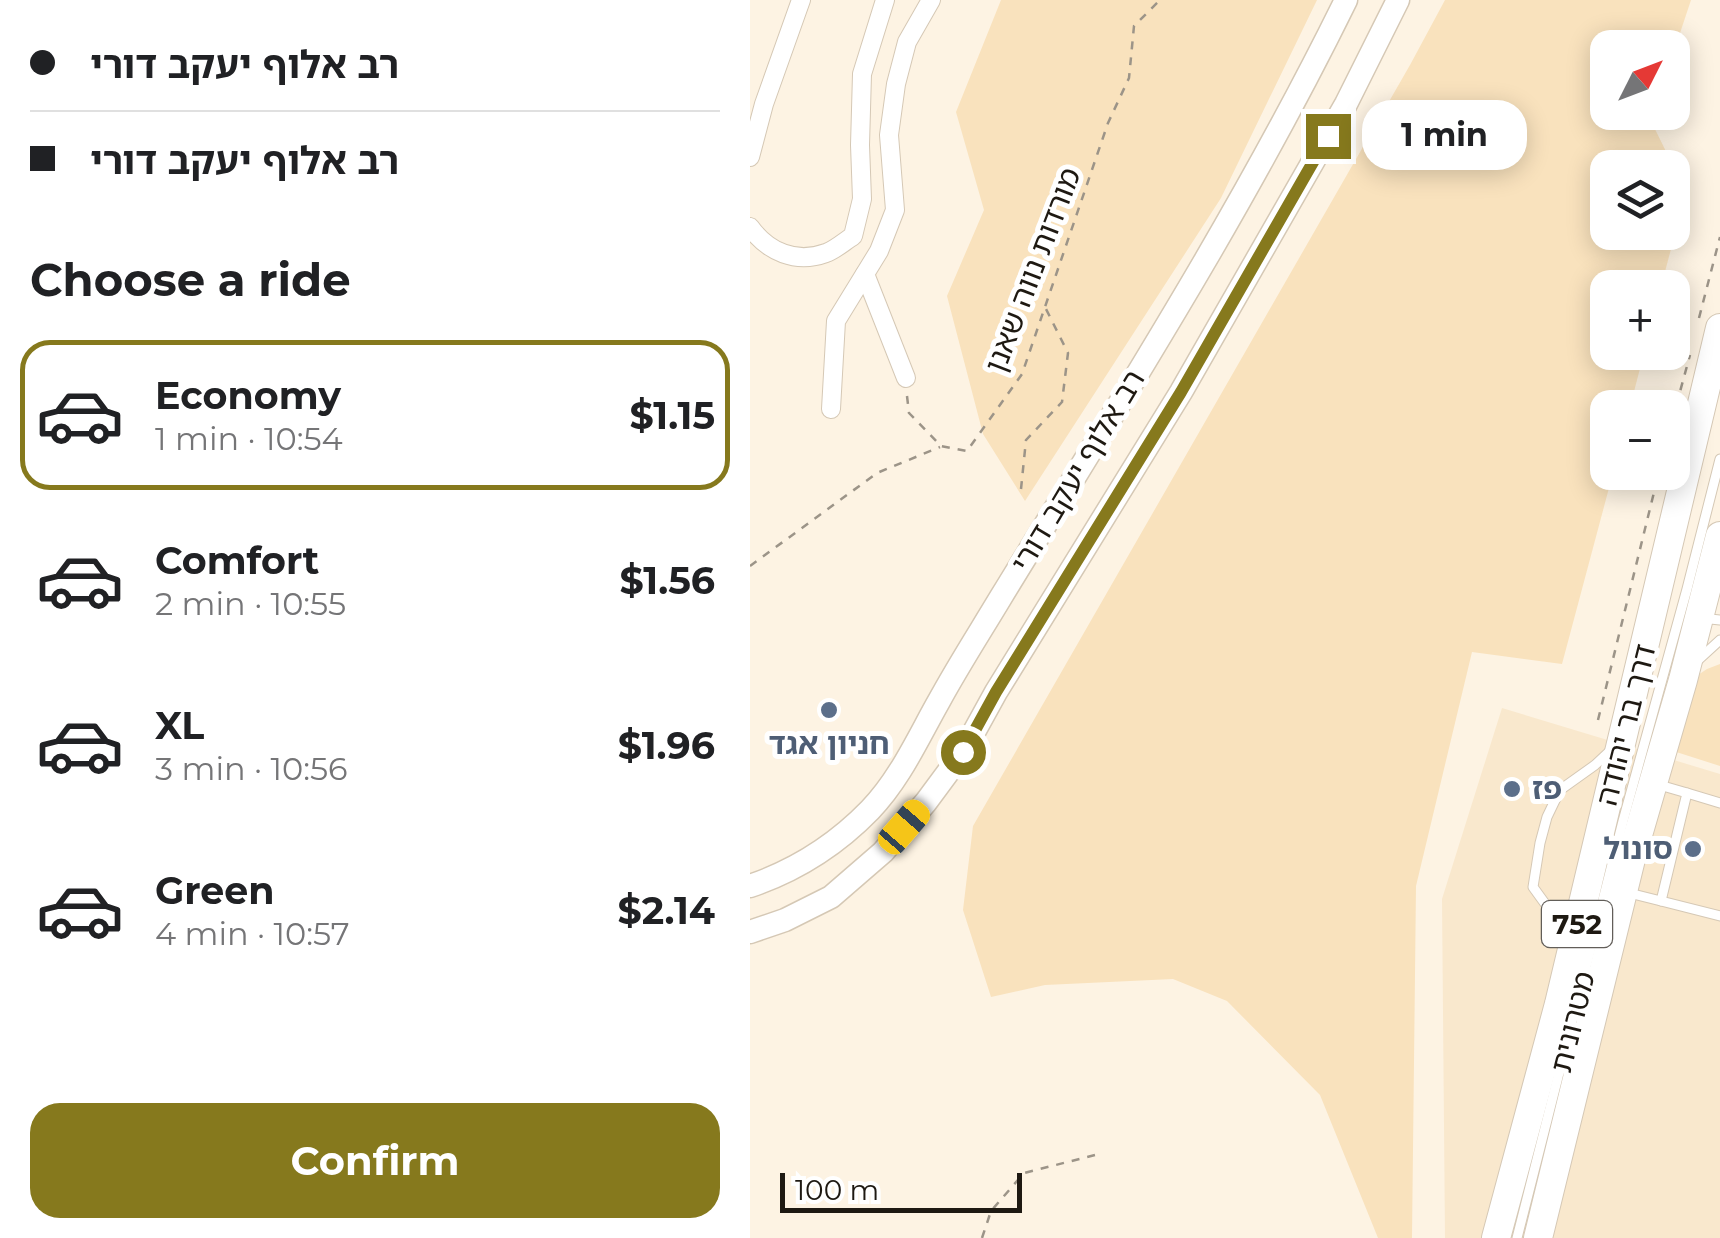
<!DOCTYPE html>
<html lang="en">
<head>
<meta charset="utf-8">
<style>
	body { margin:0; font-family:Montserrat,"Noto Sans Hebrew",sans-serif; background:#f6f6f6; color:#202124; height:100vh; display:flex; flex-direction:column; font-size:38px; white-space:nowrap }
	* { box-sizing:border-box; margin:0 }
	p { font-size:32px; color:#757577 }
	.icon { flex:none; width:55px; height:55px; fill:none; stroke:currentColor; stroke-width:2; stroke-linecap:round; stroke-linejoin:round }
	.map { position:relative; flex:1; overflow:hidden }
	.panel { display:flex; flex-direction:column; background:#fff; width:750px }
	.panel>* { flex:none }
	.guide { display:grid; align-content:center; height:220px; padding:0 30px; background:#fff }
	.needle { width:65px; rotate:48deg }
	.buttons { position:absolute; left:840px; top:30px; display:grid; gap:20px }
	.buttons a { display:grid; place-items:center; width:100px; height:100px; border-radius:20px; background:#fff; box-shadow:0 5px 25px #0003; font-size:50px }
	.scale { position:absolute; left:30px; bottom:25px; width:242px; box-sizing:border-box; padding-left:10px; border:5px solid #1e1912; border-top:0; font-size:28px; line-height:35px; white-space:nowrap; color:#1e1912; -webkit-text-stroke:8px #fff; paint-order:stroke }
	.end { position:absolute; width:45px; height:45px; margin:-22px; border:12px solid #86791d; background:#fff; box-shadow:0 0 0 5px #fff }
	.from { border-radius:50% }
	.bubble { position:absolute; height:70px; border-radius:30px; background:#fff; box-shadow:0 5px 25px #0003; font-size:32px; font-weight:700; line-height:70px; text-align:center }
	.car { position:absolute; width:30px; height:60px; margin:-30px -15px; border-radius:12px; box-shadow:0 0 8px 2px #0007; background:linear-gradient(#f5c518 24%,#345 0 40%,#f5c518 0 76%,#345 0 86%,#f5c518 0) }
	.guide b { display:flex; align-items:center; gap:35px; height:95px; font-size:38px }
	.guide b+b { border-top:2px solid #e0e0e0 }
	.guide i { width:25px; height:25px; background:#202124 }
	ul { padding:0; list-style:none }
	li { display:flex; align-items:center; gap:30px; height:150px; margin:0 20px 15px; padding:0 10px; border:5px solid transparent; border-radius:30px }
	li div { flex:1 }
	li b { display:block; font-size:38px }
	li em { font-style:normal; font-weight:700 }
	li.on { border-color:#86791d }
	li>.icon { width:90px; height:90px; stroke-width:1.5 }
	h2 { padding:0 30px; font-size:45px; line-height:120px }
	.action { display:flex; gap:20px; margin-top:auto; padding:20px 30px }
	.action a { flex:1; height:115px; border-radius:30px; background:#86791d; color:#fff; font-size:40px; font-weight:700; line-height:115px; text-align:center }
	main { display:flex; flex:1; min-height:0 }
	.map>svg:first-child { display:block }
	.built { fill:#f9e8cd }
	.green { fill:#f9e2bd; fill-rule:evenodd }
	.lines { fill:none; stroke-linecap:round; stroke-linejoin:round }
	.service-casing { stroke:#d5c8b5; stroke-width:11 }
	.minor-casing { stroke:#d5c8b5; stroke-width:20 }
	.secondary-casing { stroke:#d5c8b5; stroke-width:25 }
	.primary-casing { stroke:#d5c8b5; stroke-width:30 }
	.path { stroke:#9c9488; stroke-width:2.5; stroke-dasharray:8 8; stroke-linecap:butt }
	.service { stroke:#fff; stroke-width:9 }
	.minor { stroke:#fff; stroke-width:18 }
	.secondary { stroke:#fff; stroke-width:22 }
	.primary { stroke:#fff; stroke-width:28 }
	.route { stroke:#86791d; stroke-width:12 }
	.service-dot { fill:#5c6f8a; stroke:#fff; stroke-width:4 }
	.labels { text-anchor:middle; stroke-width:10; stroke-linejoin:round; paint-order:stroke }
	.shield { fill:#fff; stroke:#625e59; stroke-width:2.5 }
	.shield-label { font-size:28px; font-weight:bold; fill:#1e1912 }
	.street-label { font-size:30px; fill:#1e1912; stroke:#fff }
	.service-label { font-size:30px; font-weight:bold; fill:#4e5e75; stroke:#fff }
</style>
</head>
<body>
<main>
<section class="panel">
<div class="guide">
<b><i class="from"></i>רב אלוף יעקב דורי</b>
<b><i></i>רב אלוף יעקב דורי</b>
</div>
<h2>Choose a ride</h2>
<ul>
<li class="on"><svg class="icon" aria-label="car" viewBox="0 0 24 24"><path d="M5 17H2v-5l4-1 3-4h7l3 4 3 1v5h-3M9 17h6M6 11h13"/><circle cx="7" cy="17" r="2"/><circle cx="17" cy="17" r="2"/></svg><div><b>Economy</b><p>1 min · 10:54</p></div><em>$1.15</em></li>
<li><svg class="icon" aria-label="car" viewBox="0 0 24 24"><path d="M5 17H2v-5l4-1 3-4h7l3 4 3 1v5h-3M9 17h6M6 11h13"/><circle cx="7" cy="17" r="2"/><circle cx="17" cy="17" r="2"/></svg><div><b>Comfort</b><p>2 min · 10:55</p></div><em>$1.56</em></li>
<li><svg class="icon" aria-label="car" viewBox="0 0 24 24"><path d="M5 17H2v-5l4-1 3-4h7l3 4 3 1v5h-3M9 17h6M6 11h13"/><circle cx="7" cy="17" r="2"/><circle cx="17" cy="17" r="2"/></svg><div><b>XL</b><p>3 min · 10:56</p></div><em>$1.96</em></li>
<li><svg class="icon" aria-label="car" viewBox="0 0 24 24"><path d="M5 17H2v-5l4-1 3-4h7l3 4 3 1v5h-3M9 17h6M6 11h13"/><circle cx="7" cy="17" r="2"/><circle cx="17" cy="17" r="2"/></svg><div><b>Green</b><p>4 min · 10:57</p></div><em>$2.14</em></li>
</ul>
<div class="action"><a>Confirm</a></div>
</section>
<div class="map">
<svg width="970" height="1238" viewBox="0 0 970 1238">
	<rect width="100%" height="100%" fill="#fdf3e3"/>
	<path class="built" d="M752,708L970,774V1238H695L692,899Z"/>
	<g class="green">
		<path d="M251,0H567L471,198L275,501L233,434L197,296L234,210L206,112Z"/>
		<path d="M695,0H941L923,54L922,48H858V112L902,113L900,119L936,192L911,287L858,288V352L894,353L880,407L858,408V472L863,473L812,664L722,652L666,886L662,1238H628L570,1095L477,1001L423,979L295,985L241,997L213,910L223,826L660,65ZM858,168H922V232H858Z"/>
		<path d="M970,664V766L920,750L942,679L957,669Z"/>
	</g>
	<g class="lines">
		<g class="service-casing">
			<g id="service">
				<path d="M951,618L970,620"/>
				<path d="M946,662L970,640"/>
				<path d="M937,793L970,803"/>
				<path d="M875,892L911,901L937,793L906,784"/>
				<path d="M911,901L970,916"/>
				<path d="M820,938L783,887L790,843L797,817L810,790L845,765L861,750"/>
				<path d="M767,1238L873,821L937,589L970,459"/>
			</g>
		</g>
		<g class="minor-casing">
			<g id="minor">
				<path d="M0,157L14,104L51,0"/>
				<path d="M0,227C18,252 46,264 76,253C85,250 95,241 103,236L112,199L110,145L112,74L135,0"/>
				<path d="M115,274L156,378"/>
				<path d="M81,409L86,321L129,251L145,210L139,135L146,84L157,42L181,0"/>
			</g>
		</g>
		<g class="secondary-casing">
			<g id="secondary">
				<path d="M0,886C47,870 85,846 120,810C150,779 168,738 189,701C208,666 230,632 251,597C371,401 495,206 596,0"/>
				<path d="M0,932L35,920L81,897L133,852L176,802L213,752L246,692L431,392L596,104L648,0"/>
			</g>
		</g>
		<g class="primary-casing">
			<g id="primary">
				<path d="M746,1238L809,1004L970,328"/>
				<path d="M788,1238L881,859L933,680L970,536"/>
			</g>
		</g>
		<g class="path">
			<path d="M949,318L970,237"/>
			<path d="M157,396L159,413L191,446L217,451L272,374L358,123L379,78L384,26L410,0"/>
			<path d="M922,421L940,355"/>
			<path d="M271,489L276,440L312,402L318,353L296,309"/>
			<path d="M0,566L127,473L190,447"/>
			<path d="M848,720L909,472"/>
			<path d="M232,1238L241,1211L274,1173L349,1154"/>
		</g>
		<use href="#service" class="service"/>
		<use href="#minor" class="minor"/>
		<use href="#secondary" class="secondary"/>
		<use href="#primary" class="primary"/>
	</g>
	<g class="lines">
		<path class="route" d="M213,752L246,692L431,392L578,136"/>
	</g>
	<g class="service-dot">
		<circle cx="79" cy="710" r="10"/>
		<circle cx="762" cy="789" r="10"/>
		<circle cx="943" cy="849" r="10"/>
	</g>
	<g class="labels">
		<rect class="shield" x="792" y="901" width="70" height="46" rx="8"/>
		<g class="shield-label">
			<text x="827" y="934">752</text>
		</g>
		<g class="street-label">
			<text transform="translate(283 270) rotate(-69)" y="10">מורדות נווה שאנן</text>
			<text transform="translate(328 471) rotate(-59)" y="10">רב אלוף יעקב דורי</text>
			<text transform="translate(876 725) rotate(-76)" y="10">דרך בר יהודה</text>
			<text transform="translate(823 1022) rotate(-76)" y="10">מטרונית</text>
		</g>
		<g class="service-label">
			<text x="79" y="754">חניון אגד</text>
			<text x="782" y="799" text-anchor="start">פז</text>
			<text x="923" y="859" text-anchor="end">סונול</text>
		</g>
	</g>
</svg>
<div class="buttons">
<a><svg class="needle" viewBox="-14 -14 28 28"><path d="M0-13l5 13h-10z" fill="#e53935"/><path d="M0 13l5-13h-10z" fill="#757577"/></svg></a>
<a><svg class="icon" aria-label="layers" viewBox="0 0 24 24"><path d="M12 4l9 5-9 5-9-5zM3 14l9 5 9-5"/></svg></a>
<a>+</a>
<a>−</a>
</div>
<div class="scale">100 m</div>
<i class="end from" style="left:213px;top:752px"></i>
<i class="end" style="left:578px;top:136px"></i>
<div class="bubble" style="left:612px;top:100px;width:165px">1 min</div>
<i class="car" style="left:154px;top:827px;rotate:41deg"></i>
</div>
</main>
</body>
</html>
